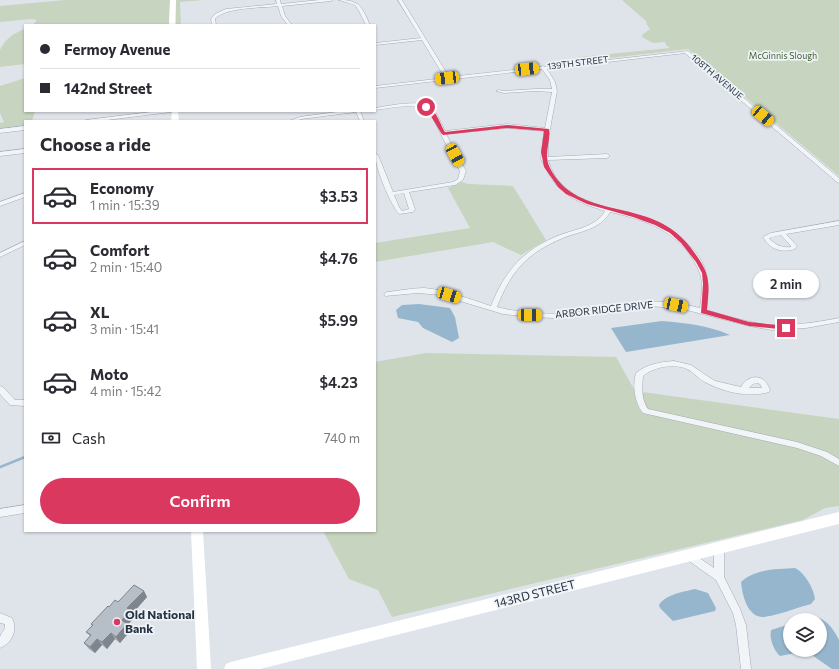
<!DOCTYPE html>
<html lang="en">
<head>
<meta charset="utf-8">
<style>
	body { margin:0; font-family:Commissioner,sans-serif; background:#f2f2f3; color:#2b2b33; height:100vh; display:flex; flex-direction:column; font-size:15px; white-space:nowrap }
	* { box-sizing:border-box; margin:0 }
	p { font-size:13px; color:#7c7c81 }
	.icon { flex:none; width:22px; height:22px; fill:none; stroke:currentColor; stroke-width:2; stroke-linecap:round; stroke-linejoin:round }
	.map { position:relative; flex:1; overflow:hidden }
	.sheet { position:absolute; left:24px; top:120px; width:352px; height:412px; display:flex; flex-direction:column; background:#fff; border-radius:0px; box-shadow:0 1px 3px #0004 }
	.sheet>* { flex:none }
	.top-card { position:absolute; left:24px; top:24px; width:352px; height:88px; border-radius:0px; box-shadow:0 1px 3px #0004; display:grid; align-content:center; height:88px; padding:0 16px; background:#fff }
	.buttons { position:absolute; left:783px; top:613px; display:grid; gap:8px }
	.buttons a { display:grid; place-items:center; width:44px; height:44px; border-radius:50%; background:#fff; box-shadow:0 1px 3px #0004; font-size:20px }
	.end { position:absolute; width:18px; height:18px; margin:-9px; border:5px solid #db385f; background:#fff; box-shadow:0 0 0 2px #fff }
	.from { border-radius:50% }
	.bubble { position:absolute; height:28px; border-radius:14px; background:#fff; box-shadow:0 1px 3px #0004; font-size:13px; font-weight:600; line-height:28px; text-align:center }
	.car { position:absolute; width:12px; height:24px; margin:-12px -6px; border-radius:5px; box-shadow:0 0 3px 1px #0007; background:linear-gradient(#f5c518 24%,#345 0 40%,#f5c518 0 76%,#345 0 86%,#f5c518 0) }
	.top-card b { display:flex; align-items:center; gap:14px; height:38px; font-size:15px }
	.top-card b+b { border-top:1px solid #e1e1e2 }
	.top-card i { width:10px; height:10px; background:#2b2b33 }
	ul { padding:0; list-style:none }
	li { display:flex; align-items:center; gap:12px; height:56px; margin:0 8px 6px; padding:0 8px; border:2px solid transparent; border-radius:0px }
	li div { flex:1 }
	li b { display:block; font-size:15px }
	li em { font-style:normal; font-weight:600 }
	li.current { border-color:#db385f }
	li>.icon { width:36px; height:36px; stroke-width:1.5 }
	h2 { padding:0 16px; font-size:18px; line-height:48px }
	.pay { display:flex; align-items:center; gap:10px; height:44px; padding:0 16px; font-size:15px }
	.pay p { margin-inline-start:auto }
	.action { display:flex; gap:8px; margin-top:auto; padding:8px 16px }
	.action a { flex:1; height:46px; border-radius:24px; background:#db385f; color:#fff; font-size:16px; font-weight:600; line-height:46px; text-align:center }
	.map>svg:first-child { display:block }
	.green { fill:#c7d4bf }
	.water { fill:#96b6cd }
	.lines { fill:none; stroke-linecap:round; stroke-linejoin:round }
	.stream { stroke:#96b6cd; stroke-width:2.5 }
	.minor-casing { stroke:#a4abb5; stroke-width:1 }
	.minor { fill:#f2f5f8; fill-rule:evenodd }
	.secondary { fill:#fff; fill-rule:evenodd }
	.wall { fill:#9da3ac }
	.shaded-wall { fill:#7f858c }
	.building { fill:#b6bec8; stroke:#7f858c }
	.route { fill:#db385f }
	.poi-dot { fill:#db385f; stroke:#eff3f7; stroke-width:1.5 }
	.labels { text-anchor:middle; stroke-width:3.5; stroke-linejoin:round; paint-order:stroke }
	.far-park-label { font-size:9px; fill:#3f6032; stroke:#eff3f7 }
	.far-street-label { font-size:9px; fill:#263343; stroke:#eff3f7 }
	.street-label { font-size:10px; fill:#263343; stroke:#eff3f7 }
	.near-street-label { font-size:12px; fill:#263343; stroke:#eff3f7 }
	.near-poi-label { font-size:12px; font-weight:bold; fill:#263343; stroke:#eff3f7; text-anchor:start }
</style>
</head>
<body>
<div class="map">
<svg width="839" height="669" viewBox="0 0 839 669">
	<rect width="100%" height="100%" fill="#dfe4ea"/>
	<g class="green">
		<path d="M65,0H170L169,25H33L37,20L32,19L0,22V6Z"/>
		<path d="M176,0H203L180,2L181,25H176Z"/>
		<path d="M622,0H839V176L688,49L584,61L579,57L670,48L666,45L665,42L653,43L642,37V35L650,29L647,25L646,21Z"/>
		<path d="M25,29V64L0,67C0,62 0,55 0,50C4,40 15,32 25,29Z"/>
		<path d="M25,78V111H35L32,121H25V125L0,128V123L4,122L0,113V86Z"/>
		<path d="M462,182L468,184L513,186L546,240L521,255L493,242L375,262V243L470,228L448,188Z"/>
		<path d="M426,353L616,357L635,391L839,419V506L825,508L803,520L392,617L378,590L349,579L323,531H375V362Z"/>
	</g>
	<g class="water">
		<path d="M419,304L450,308L455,317L459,338L452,342L423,328L418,322L398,318L396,310L402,305Z"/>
		<path d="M662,321C686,323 707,325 730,335L626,352L611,328Z"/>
		<path d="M795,568C805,573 814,589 815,599L811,604C799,607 773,617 762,617C747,616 742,594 741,582C754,569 778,569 795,568Z"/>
		<path d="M695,589L708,593L716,608L715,611L673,621L660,608L659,605C666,594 683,592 695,589Z"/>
		<path d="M815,617C826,618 835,631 839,640C839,648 839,661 839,669H832L806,651L780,656C774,651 769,638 771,630L790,624V650H820V620H804Z"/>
	</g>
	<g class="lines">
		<path class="stream" d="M0,467L25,457"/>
		<g class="minor-casing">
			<g id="minor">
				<path d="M276,0H280L281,4L319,0H333L331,1L282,6L285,16L292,25H288L281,16L278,6C263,8 224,7 215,19L216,25H212L211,19L215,14L226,9L277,4Z"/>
				<path d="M339,0C360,0 362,7 370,25H366L359,11L355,5Z"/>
				<path d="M398,0H402L449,77L541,67L543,66L545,67L688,51L839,178V183L837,182L685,53L547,69L555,82L557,91L548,140V157L607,154L610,156L607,158L548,160C562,210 621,205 660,223C670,228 678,235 687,243C709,264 710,281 706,310C724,315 743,321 761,324C787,327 813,323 839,318V322L806,328L772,330L749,326L683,309L651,306L630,308L580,316L555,318L530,317L503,314L440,295L418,293L385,296L384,294L387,292C399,291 412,288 424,288C447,290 469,299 491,306C505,270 524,249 560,235C576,229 596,227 605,211L587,205L572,198L558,187L551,178L541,159L544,131L507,128L446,134L466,171L463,180L455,185L409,192L415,209L413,212L399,214C390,203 375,168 375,153L378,155L393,192L453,182L458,179L460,171L429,111C412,102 393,108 375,110V108C389,106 421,98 433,109C437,114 442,125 445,131L507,124L545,128L552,92L535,91L504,93L496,91L498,90L504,91L535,89H552L550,80L542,69L375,88V86L445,78L422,40L375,45V43L421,38ZM404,193L409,209L402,211L399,207L394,195ZM610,212C641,219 671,228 690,255C695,262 699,269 701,277C703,288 701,298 700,308C677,302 654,300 630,303C613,305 596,310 579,312C552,315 523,314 497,307C511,271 527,253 563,238C580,231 600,230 610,212Z"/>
				<path d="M159,111H173L171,112L99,121H84L86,120Z"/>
				<path d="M344,111H360L364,121H360L356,112L301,119L296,121H289L300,117Z"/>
				<path d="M25,126V130L0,133V129Z"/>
				<path d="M25,149V153L0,156V152Z"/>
				<path d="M25,193V197L0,206V202Z"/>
				<path d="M839,221V225L786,234L797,246L795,249C782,253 770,250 763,237L771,233ZM781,235L791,246V247C782,248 775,245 769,238Z"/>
				<path d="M25,241V245L0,257V253Z"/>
				<path d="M674,361L691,365L707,376L715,381L741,387C749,373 765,374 770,390L769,392C749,398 723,392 705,382C698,379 694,372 687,369C674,363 653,367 643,376C642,387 641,399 648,409L797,442L827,452L839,459V466L821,456L797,448L643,413C635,403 632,386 636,373C647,364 660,362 674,361ZM757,383L760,384L762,388H749L753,384Z"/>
				<path d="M0,386L3,387L15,400H25V406L10,405L0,394Z"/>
				<path d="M25,505V513L0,517V509Z"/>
				<path d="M719,545L722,546L724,549V577L740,609L746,625L751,669H741L736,625L733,613L716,580L686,559L684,556L686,553L689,552L692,553L714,568V549L716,546Z"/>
				<path d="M0,613L12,618C18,630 12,643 0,648C0,645 0,640 0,637C2,631 5,632 5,624L0,623Z"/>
			</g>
		</g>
		<use href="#minor" class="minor"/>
		<g class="secondary">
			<path d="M170,0H176L175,25H169Z"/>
			<path d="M172,111H178L179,121H171Z"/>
			<path d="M839,512V524L260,669H224L226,664L231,662Z"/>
			<path d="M191,531H203L211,669H197Z"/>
		</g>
	</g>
	<path class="wall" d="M144,591L147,597L132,614L134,617L128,625L131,630L120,643L115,639L107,649L102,645L95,653L89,649L84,643L90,636L86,632L92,625L91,624L109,607Z"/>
	<g class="shaded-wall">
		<path d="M144,591L147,597L132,614L134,617L128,625L131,630L120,643L116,637L127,608Z"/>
		<path d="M111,633L115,639L107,649L102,642Z"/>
		<path d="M97,639L102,645L95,653L90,647Z"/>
	</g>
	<path class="building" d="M134,585L144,591L127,608L130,611L122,620L127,624L116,637L111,633L102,642L97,639L90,647L84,643L91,635L86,632L93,625L91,624L108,606L109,607L115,600L118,602Z"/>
	<path class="route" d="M425,106C435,106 440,124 445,132L507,125L549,129C551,142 543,154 550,168C575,217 636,201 674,231C681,236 686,242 691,248C710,273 710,279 707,310L749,322L786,326L789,328L788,330L749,326L701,313L703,284L702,273L696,262L681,243L670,233L655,225L633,217L587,204L566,194L558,187L544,167L541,152L544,131L507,128L443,135L441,133Z"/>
	<circle class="poi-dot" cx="117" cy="622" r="4"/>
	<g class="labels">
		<g class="far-park-label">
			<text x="783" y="59">McGinnis Slough</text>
		</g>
		<g class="far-street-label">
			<text transform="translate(578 63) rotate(-7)" y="3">139TH STREET</text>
			<text transform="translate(717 77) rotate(40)" y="3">108TH AVENUE</text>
		</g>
		<g class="street-label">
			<text transform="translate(604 309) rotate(-6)" y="4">ARBOR RIDGE DRIVE</text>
		</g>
		<g class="near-street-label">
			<text transform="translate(535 594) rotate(-14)" y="4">143RD STREET</text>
		</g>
		<g class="near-poi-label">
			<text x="125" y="619">Old National<tspan x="125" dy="14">Bank</tspan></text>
		</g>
	</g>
</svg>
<div class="buttons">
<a><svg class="icon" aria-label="layers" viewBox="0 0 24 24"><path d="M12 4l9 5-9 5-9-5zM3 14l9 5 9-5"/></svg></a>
</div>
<i class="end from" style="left:426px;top:107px"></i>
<i class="end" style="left:786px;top:328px"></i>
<div class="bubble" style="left:753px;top:270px;width:66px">2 min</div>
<i class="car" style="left:527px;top:69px;rotate:84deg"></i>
<i class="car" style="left:447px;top:78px;rotate:263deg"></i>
<i class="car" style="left:763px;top:116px;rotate:130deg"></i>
<i class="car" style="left:455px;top:155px;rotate:151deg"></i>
<i class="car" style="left:449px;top:295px;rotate:107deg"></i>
<i class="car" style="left:676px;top:305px;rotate:102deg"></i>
<i class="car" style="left:530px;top:315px;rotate:91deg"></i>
<div class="top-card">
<b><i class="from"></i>Fermoy Avenue</b>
<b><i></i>142nd Street</b>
</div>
<section class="sheet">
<h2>Choose a ride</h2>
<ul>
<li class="current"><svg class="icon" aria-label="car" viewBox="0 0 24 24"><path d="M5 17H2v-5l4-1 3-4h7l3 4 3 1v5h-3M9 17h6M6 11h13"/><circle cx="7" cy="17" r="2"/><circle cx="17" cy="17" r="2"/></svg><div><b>Economy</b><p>1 min · 15:39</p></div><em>$3.53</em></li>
<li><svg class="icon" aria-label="car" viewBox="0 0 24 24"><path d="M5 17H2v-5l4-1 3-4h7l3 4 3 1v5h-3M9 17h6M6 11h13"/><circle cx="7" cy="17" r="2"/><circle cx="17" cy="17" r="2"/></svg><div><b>Comfort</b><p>2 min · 15:40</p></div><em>$4.76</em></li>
<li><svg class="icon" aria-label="car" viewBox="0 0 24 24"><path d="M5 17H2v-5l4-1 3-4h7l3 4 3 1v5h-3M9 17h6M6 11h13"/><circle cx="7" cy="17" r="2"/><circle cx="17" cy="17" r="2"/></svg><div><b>XL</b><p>3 min · 15:41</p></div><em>$5.99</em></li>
<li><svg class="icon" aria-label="car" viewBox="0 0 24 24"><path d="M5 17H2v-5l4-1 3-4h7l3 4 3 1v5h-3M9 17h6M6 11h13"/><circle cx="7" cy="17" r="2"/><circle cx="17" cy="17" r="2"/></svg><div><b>Moto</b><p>4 min · 15:42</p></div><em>$4.23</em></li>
</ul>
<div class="pay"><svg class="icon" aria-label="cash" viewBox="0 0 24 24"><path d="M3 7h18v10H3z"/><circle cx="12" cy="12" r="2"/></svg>Cash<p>740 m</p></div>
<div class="action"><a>Confirm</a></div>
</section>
</div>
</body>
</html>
